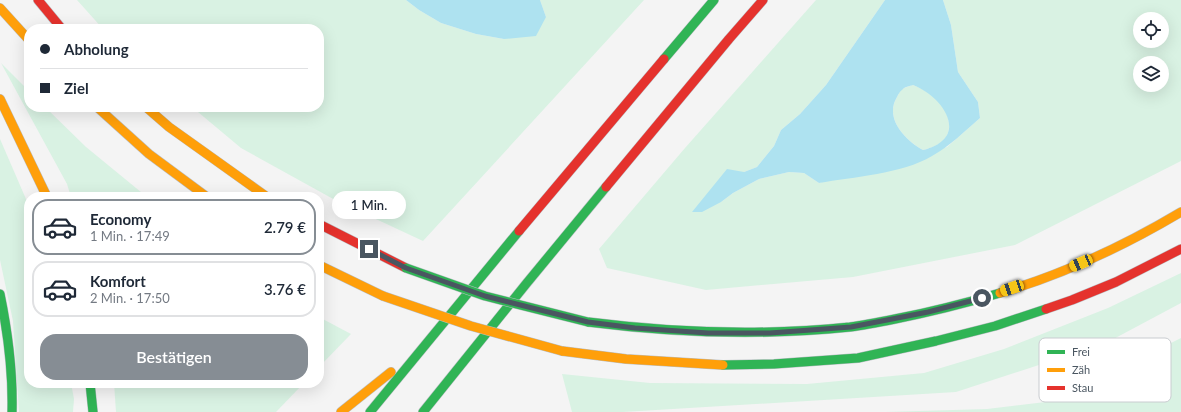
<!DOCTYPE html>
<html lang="de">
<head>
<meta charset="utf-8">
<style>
	body { margin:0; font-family:Lato,sans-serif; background:#f6f6f7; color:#1f2937; height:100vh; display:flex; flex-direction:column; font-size:15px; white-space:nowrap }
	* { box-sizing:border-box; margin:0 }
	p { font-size:13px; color:#747a83 }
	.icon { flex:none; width:22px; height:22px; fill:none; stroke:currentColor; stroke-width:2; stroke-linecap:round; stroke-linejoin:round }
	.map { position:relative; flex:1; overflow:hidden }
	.drawer { position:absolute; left:24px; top:192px; width:300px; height:196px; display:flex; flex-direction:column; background:#fff; border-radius:16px; box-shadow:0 4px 16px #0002 }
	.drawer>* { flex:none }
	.top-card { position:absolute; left:24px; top:24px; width:300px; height:88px; border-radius:16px; box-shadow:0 4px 16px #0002; display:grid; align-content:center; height:88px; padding:0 16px; background:#fff }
	.controls { position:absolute; left:1133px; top:12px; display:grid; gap:8px }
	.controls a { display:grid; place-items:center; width:36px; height:36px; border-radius:50%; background:#fff; box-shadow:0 4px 16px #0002; font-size:20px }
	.end { position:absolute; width:18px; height:18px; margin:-9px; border:5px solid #4a5661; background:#fff; box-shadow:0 0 0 2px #fff }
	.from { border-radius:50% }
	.bubble { position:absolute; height:28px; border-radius:14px; background:#fff; box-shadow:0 4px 16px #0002; font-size:13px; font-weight:600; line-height:28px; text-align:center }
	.car { position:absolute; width:12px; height:24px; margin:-12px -6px; border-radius:5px; box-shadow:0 0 3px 1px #0007; background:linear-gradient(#f5c518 24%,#345 0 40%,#f5c518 0 76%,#345 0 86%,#f5c518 0) }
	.top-card b { display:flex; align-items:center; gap:14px; height:38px; font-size:15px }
	.top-card b+b { border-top:1px solid #e0e1e3 }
	.top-card i { width:10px; height:10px; background:#1f2937 }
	ul { padding:7px 0 0; list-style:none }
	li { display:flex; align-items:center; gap:12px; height:56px; margin:0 8px 6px; padding:0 8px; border:2px solid #e0e1e3; border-radius:16px }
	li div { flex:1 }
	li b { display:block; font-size:15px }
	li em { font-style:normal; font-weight:600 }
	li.selected { border-color:#868d94 }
	li>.icon { width:36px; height:36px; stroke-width:1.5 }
	.action { display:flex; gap:8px; margin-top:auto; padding:8px 16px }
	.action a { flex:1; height:46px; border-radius:16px; background:#868d94; color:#fff; font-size:16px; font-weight:600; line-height:46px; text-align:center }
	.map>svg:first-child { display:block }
	.green { fill:#d9f2e3; fill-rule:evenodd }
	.water { fill:#aee2f0; fill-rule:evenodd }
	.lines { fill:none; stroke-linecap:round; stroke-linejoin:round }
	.fast-casing { stroke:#b9bec3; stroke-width:10 }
	.slow-casing { stroke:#b9bec3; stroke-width:10 }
	.jam-casing { stroke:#b9bec3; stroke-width:10 }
	.fast { stroke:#30b455; stroke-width:9 }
	.slow { stroke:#ff9f0a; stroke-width:9 }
	.jam { stroke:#e5322d; stroke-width:9 }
	.fast-bridge-casing { stroke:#b9bec3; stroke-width:10; stroke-linecap:butt }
	.slow-bridge-casing { stroke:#b9bec3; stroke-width:10; stroke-linecap:butt }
	.fast-bridge { stroke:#30b455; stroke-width:9 }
	.slow-bridge { stroke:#ff9f0a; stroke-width:9 }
	.route { stroke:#4a5661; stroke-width:5 }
	.key { fill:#fff; stroke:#c9ccd0; stroke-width:1 }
	.key-label { font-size:11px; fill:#4a5661 }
</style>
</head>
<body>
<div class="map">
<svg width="1181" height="412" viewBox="0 0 1181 412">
	<rect width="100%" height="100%" fill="#f4f4f4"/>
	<g class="green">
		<path d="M77,0H406L419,10L441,23L476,34L504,39L546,17L540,0H644L423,241L335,200L241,148L192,107H319V29H103Z"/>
		<path d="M816,0H885L826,85L800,114L781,130L774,146L757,167L744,172L721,202L733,193L759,179L789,172L804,173L819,183L947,147L980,118L978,102L958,72L951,25L943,0H1181V161L1015,245L853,277L706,290L607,268L599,249L685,148ZM1140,19H1162V41H1140ZM1140,63H1162V85H1140Z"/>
		<path d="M1,63L29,91V107H45L86,147L147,197H71L67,184Z"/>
		<path d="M913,85C924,89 934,96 941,104C944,108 947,114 948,118C953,138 940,146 923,150C905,140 884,118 897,97C898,95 900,91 902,89C905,87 910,86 913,85Z"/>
		<path d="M0,139L29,206V383H71L74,399L73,412H19L13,321L0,260Z"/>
		<path d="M1181,273V303L1106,343L956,392L623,412H572L562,374L650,383L807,384L924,373L1004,349L1108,308Z"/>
		<path d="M319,317L351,334L319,367Z"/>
		<path d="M1181,338V412H885L987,409L1054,401Z"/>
		<path d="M114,383H304L276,412H116Z"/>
	</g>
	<g class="water">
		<path d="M406,0H540L546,17L536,36L504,39L476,34L441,23L419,10Z"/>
		<path d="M885,0H943L951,25L958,72L978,102L980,118C965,131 950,146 932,156C902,174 853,177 819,183L804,173L789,172L759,179L733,193L721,202L702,212H692L727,169L744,172L757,167L774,146L781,130L800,114L826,85ZM913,85C944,97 971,138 923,150C905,140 884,118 897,97C898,95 900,91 902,90C904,87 910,86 913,85Z"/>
	</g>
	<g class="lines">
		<g class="fast-casing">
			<g id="fast">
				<path d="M664,59L714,0"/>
				<path d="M0,294C8,333 13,372 12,412"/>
				<path d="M588,322C675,333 763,336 850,327C865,325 880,322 895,319C931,312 966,303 1000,293"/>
				<path d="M723,365L774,364L858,358L936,341L995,326L1046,309"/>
				<path d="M90,383L93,412"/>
				<path d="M370,412L519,231"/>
				<path d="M423,412L526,284L606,187"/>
			</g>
		</g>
		<g class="slow-casing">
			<g id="slow">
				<path d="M0,8L29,40"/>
				<path d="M0,99L47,197"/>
				<path d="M97,107L149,154L207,197"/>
				<path d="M146,107L169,127L267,197"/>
				<path d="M319,265L383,296"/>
				<path d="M1000,293C1064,274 1124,246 1181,212"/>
				<path d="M562,351L626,359L723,365"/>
				<path d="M341,412L391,372"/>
			</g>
		</g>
		<g class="jam-casing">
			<g id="jam">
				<path d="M38,0L62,29"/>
				<path d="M606,187L729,39L763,0"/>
				<path d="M319,224L406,268"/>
				<path d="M519,231L664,59"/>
				<path d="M1046,309L1072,300L1116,282L1181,249"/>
			</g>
		</g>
		<use href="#fast" class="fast"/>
		<use href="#slow" class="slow"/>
		<use href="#jam" class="jam"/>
		<g class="fast-bridge-casing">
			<path id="fast-bridge" d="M406,268L485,296L588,322"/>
		</g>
		<g class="slow-bridge-casing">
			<path id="slow-bridge" d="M383,296L471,326L562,351"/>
		</g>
		<use href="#fast-bridge" class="fast-bridge"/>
		<use href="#slow-bridge" class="slow-bridge"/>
	</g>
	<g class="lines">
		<path class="route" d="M369,249L406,268L485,296L588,322L635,328L708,333H770L851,327L928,312L982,298"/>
	</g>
	<rect x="1039" y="338" width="132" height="64" rx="6" class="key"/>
	<rect x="1047" y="350" width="18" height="4" fill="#30b455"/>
	<rect x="1047" y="368" width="18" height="4" fill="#ff9f0a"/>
	<rect x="1047" y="386" width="18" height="4" fill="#e5322d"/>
	<g class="key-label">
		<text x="1072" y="356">Frei</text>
		<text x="1072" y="374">Zäh</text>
		<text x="1072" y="392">Stau</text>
	</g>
</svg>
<div class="controls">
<a><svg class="icon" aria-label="locate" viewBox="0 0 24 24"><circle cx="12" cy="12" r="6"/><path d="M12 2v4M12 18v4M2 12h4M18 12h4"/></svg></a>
<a><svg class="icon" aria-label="layers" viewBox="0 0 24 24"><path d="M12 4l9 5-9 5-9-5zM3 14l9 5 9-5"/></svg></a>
</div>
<i class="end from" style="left:982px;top:298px"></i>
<i class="end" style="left:369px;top:249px"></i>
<div class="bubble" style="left:332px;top:191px;width:74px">1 Min.</div>
<i class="car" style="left:1081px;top:263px;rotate:247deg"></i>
<i class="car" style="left:1012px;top:288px;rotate:251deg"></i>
<div class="top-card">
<b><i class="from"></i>Abholung</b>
<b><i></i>Ziel</b>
</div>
<section class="drawer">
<ul>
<li class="selected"><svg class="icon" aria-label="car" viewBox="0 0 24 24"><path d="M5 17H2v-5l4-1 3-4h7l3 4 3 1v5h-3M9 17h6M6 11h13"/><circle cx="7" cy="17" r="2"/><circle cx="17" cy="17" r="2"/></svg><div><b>Economy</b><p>1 Min. · 17:49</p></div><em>2.79 €</em></li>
<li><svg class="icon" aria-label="car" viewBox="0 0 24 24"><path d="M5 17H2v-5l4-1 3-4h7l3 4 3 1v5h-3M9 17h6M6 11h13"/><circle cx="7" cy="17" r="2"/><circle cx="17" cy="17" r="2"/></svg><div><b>Komfort</b><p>2 Min. · 17:50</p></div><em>3.76 €</em></li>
</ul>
<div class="action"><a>Bestätigen</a></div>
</section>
</div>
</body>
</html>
